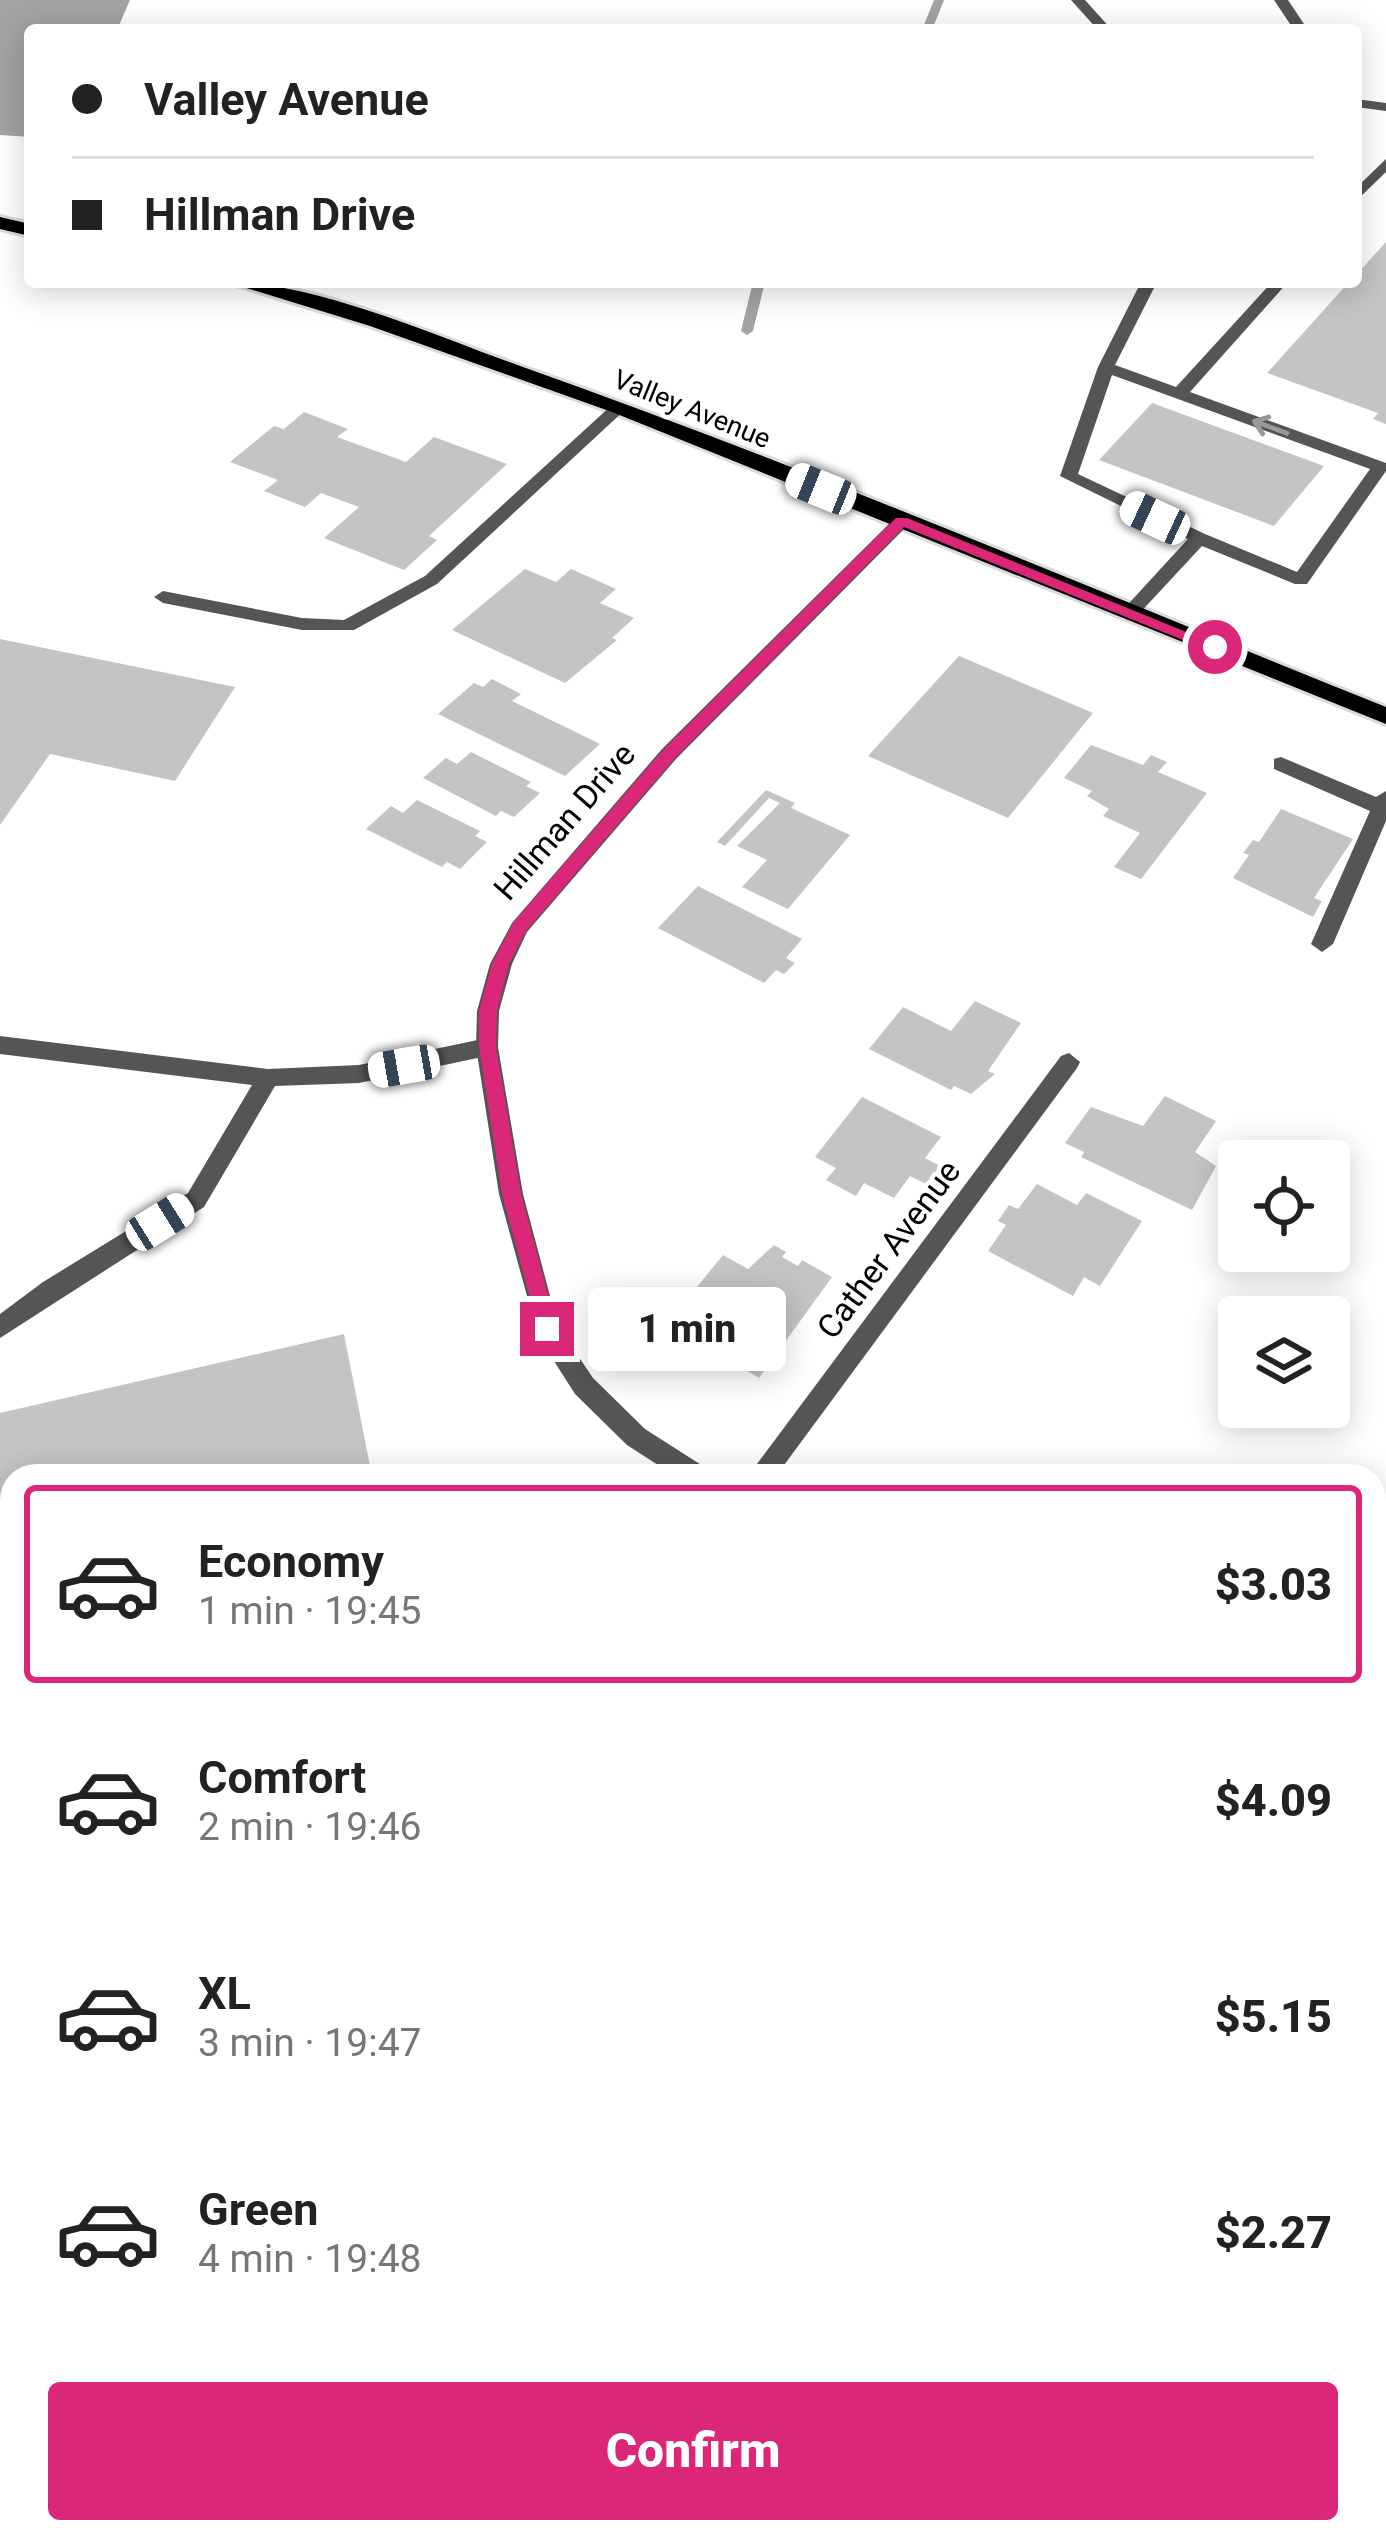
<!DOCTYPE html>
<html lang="en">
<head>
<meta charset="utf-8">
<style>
	body { margin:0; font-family:Roboto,sans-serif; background:#f6f6f6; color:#222; height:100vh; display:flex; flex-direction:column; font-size:45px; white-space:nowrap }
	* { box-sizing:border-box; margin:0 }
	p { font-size:39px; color:#767676 }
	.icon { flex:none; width:66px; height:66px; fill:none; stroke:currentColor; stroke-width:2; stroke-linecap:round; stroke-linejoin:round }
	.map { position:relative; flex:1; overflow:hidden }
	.sheet { position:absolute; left:0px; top:1464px; width:1386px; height:1080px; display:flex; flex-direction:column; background:#fff; border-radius:36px 36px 0 0; box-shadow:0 6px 30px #0003 }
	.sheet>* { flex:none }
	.hud { position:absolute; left:24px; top:24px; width:1338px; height:264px; border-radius:12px; box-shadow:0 6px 30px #0003; display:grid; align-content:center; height:264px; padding:0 48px; background:#fff }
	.controls { position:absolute; left:1218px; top:1140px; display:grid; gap:24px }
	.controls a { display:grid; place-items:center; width:132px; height:132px; border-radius:12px; background:#fff; box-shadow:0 6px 30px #0003; font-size:60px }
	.end { position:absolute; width:54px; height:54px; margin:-27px; border:15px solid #db2777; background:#fff; box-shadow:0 0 0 6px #fff }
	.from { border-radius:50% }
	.bubble { position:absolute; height:84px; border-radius:12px; background:#fff; box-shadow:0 6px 30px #0003; font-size:39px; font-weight:800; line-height:84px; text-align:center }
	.car { position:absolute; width:36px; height:72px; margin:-36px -18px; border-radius:15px; box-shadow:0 0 9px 3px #0007; background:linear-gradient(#fff 24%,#345 0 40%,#fff 0 76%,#345 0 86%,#fff 0) }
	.hud b { display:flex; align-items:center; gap:42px; height:114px; font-size:45px }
	.hud b+b { border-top:3px solid #e0e0e0 }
	.hud i { width:30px; height:30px; background:#222 }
	ul { padding:21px 0 0; list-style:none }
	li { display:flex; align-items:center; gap:36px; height:198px; margin:0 24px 18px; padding:0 24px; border:6px solid transparent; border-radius:12px }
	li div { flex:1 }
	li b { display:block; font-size:45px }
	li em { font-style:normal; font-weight:800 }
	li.on { border-color:#db2777 }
	li>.icon { width:108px; height:108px; stroke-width:1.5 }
	.primary-button { display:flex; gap:24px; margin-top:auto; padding:24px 48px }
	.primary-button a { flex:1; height:138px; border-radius:12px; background:#db2777; color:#fff; font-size:48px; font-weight:800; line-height:138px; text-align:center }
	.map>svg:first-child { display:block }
	.water { fill:#a3a3a3 }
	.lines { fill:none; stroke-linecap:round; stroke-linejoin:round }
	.stream { fill:#a3a3a3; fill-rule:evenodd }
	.building { fill:#c4c4c4 }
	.primary-casing { stroke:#dbdbdb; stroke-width:6 }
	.service { fill:#555; fill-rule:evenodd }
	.minor { fill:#555; fill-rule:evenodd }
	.primary { fill:#000; fill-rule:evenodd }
	.oneway { stroke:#999 }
	.route { fill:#db2777 }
	.labels { text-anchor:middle; stroke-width:9; stroke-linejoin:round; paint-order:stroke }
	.far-street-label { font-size:27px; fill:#000; stroke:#fff }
	.street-label { font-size:33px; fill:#000; stroke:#fff }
</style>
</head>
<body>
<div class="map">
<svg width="1386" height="2544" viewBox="0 0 1386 2544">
	<rect width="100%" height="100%" fill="#fff"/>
	<path class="water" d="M0,0H130L117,30H30V137L0,135Z"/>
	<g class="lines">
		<g class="stream">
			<path d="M934,0H944L932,30H922Z"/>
			<path d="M753,282H765L753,331L747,335L741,331Z"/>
		</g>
	</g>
	<g class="building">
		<path d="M1386,242V424L1373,419L1378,413L1267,373L1349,282H1356V275Z"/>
		<path d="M1152,403L1324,466L1274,526L1099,460Z"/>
		<path d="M304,412L348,429L337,437L406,462L434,437L507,464L429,536L437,540L404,570L324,538L359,507L321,493L305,507L264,491L278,480L230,462L274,426L284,429Z"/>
		<path d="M525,569L556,582L571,569L616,589L600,603L634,618L612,638L617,640L565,683L452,630Z"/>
		<path d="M0,639L235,687L175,781L50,754L0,825Z"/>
		<path d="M959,656L1093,713L1008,818L868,756Z"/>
		<path d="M492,679L521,694L512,701L600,744L565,776L438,714L474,683L483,687Z"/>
		<path d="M1091,745L1143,765L1151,755L1167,762L1158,772L1207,793L1141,879L1114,867L1140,833L1103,816L1109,809L1087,796L1092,791L1064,778Z"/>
		<path d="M471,752L531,782L526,786L540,793L514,817L501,811L496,816L423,778L446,758L457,764Z"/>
		<path d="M766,790L795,803L791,808L850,835L788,909L742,887L767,860L737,846L780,803L769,798L725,846L717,842Z"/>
		<path d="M417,800L480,831L475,836L487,842L460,869L447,862L442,867L366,829L391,806L403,813Z"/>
		<path d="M1281,809L1353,839L1314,898L1322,901L1313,917L1233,878L1249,855L1243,853L1253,840L1259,842Z"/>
		<path d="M698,886L802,939L786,958L795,963L784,974L776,970L764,983L658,928Z"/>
		<path d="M975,1001L1021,1023L988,1071L995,1074L971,1094L954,1086L951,1090L869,1049L903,1007L951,1031Z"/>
		<path d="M1165,1096L1216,1121L1195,1152L1216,1166L1192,1210L1081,1157L1084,1152L1065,1143L1091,1107L1143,1126Z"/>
		<path d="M862,1097L941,1137L925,1158L940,1166L926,1184L910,1176L894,1198L864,1183L856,1196L826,1180L836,1168L815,1157Z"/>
		<path d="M1037,1184L1077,1205L1086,1193L1142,1221L1100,1286L1084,1277L1073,1296L988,1251L1006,1225L998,1221L1009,1205L1018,1209Z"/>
		<path d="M774,1245L786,1252L782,1257L798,1266L802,1260L832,1277L759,1378L693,1338L703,1324L679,1309L723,1255L748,1269Z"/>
		<path d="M344,1334L372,1476H12L9,1932L0,1805V1413Z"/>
		<path d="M12,2072V2532H573L576,2544H0V2075Z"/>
	</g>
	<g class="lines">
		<g class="primary-casing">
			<g id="primary">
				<path d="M0,217L30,224V236L0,229Z"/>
				<path d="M227,282C316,282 438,337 523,367C814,470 1099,592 1386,707V724L612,412L370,326Z"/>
			</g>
		</g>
		<g class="service">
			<path d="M1071,0H1085L1112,30H1098Z"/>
			<path d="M1274,0H1288L1308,30H1294Z"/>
			<path d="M1356,99L1386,103V111L1356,107Z"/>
			<path d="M1386,159V172L1356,201V188Z"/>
			<path d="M1141,282H1157L1115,365L1176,387L1272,282H1288L1190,392L1386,463V471L1307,584H1295L1202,546L1136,617H1122L1120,613L1188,539L1060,476L1098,367ZM1112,375L1370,469L1297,572L1205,534L1078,474Z"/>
			<path d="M613,404L627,408L437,584L354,630H302L163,603L154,597L163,591L302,618L344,620L425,576Z"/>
			<path d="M1281,757L1376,797L1386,791V821L1333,944L1322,952L1311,944L1370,811L1274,769V759Z"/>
			<path d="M0,1036L268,1069L359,1065L487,1038L498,1047L487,1056L359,1083L275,1086L204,1207L0,1338V1314L43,1282L188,1193L252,1085L0,1054Z"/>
		</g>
		<g class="minor">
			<path d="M902,516L908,517V525L676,759L527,932L512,964L499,1011L498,1047L523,1194L558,1326L593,1378L645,1429L706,1468L710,1476H675L627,1445L575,1394L538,1336L499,1194L476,1047L477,1011L490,964L512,923L662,749L896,517Z"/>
			<path d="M1069,1053L1080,1062L1077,1068L776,1476H748L1061,1056Z"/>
			<path d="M1374,1876L1386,1882V1914L1374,1908Z"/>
		</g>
		<use href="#primary" class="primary"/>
	</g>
	<defs><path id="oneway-shaft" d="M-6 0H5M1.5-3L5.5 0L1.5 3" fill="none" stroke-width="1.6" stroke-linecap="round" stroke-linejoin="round" transform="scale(3)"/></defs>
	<use class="oneway" href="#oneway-shaft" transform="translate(1270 427) rotate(-160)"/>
	<path class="route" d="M896,518H907L1223,647L1210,651L904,527L675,758L526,931L509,964L497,1011L496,1047L521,1194L557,1329L547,1337L540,1335L502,1194L479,1047V1011L492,964L513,923L663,750Z"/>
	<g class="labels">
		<g class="far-street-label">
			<text transform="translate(692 409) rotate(22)" y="9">Valley Avenue</text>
		</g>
		<g class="street-label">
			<text transform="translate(564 821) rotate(-49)" y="12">Hillman Drive</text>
			<text transform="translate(888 1249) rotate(-53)" y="12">Cather Avenue</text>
		</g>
	</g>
</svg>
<div class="controls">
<a><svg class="icon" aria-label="locate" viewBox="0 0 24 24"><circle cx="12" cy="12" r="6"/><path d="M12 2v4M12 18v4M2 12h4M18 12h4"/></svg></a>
<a><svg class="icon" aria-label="layers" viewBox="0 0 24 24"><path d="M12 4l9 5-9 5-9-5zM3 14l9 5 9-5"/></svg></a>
</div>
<i class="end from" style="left:1215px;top:647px"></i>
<i class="end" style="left:547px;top:1329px"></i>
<div class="bubble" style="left:588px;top:1287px;width:198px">1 min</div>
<i class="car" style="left:821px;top:489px;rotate:292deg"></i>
<i class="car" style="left:1155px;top:518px;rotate:295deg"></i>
<i class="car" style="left:404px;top:1066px;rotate:260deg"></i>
<i class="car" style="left:160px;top:1222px;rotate:58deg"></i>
<div class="hud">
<b><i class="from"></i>Valley Avenue</b>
<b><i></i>Hillman Drive</b>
</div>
<section class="sheet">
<ul>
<li class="on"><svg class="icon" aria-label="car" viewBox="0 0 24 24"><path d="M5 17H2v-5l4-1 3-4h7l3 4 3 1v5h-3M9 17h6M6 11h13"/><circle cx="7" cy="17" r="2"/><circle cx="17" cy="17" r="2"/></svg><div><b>Economy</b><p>1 min · 19:45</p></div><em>$3.03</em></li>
<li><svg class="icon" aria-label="car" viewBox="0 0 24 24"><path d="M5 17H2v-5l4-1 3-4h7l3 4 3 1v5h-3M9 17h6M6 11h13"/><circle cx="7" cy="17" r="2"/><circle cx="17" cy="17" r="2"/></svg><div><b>Comfort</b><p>2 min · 19:46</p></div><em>$4.09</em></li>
<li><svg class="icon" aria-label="car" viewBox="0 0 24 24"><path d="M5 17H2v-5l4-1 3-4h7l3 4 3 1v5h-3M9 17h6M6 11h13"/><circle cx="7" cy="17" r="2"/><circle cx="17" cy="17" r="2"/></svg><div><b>XL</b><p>3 min · 19:47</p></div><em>$5.15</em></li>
<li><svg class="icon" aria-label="car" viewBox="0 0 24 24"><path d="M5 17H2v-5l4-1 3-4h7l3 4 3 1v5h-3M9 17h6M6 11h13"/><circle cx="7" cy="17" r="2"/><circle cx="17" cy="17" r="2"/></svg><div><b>Green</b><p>4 min · 19:48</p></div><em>$2.27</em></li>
</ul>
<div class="primary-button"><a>Confirm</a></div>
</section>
</div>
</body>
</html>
